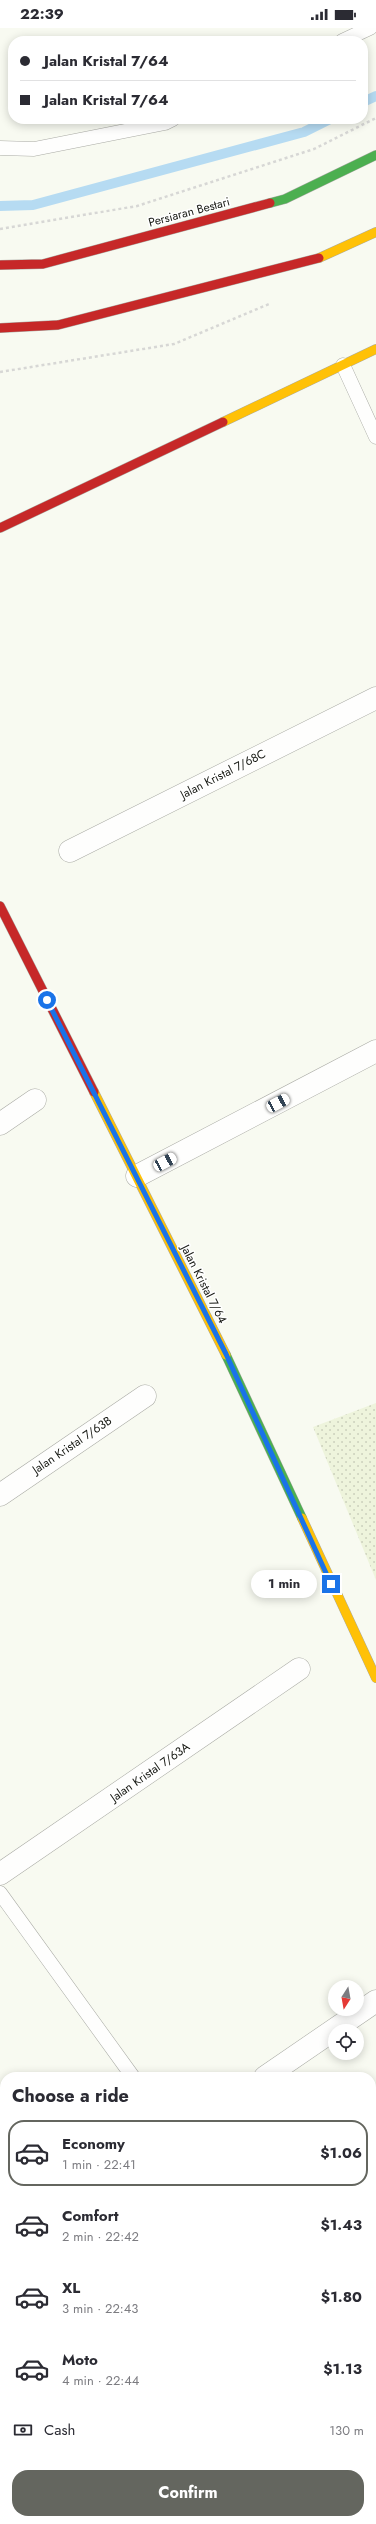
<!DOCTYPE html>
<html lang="en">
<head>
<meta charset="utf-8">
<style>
	body { margin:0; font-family:Jost,sans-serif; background:#f2f2f3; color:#2b2b33; height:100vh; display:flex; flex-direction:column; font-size:15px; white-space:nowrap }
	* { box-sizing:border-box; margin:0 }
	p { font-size:13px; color:#7c7c81 }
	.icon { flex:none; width:22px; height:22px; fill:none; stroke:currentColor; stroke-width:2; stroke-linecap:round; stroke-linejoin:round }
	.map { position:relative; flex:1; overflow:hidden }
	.drawer { position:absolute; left:0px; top:2044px; width:376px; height:452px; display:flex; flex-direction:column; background:#fff; border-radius:16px 16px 0 0; box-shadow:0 2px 10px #0003 }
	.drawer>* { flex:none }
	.top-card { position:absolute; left:8px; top:8px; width:360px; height:88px; border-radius:16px; box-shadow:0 2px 10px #0003; display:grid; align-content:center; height:88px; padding:0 12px; background:#fff }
	.needle { width:26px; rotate:191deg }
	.tools { position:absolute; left:328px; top:1952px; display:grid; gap:8px }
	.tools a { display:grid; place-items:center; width:36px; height:36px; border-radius:50%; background:#fff; box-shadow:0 2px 10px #0003; font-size:20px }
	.end { position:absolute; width:18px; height:18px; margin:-9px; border:5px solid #1a73e8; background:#fff; box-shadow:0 0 0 2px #fff }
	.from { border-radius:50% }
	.bubble { position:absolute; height:28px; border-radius:14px; background:#fff; box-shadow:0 2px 10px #0003; font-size:13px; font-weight:700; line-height:28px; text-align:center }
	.car { position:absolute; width:12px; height:24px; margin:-12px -6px; border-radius:5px; box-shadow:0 0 3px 1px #0007; background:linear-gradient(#fff 24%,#345 0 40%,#fff 0 76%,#345 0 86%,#fff 0) }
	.top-card b { display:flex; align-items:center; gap:14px; height:38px; font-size:15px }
	.top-card b+b { border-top:1px solid #e1e1e2 }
	.top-card i { width:10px; height:10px; background:#2b2b33 }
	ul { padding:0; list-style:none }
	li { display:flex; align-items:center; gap:12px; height:66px; margin:0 8px 6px; padding:0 4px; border:2px solid transparent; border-radius:16px }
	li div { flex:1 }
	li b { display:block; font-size:15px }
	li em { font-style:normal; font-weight:700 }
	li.active { border-color:#64665f }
	li>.icon { width:36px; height:36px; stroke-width:1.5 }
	h2 { padding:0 12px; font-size:18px; line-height:48px }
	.pay { display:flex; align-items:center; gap:10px; height:44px; padding:0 12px; font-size:15px }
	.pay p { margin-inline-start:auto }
	.action { display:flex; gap:8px; margin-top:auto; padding:8px 12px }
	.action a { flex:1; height:46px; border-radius:16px; background:#64665f; color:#fff; font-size:16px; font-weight:700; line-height:46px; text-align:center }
	.status { display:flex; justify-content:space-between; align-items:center; height:28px; padding:0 20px; background:#fff; direction:ltr }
	.status svg { height:11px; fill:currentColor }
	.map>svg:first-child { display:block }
	.grass { fill:url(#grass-dots) }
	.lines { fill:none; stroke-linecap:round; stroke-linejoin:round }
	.stream { stroke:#b6dbf2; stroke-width:10 }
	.lane-casing { stroke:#aaaba5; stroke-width:15 }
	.street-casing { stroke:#aaaba5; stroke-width:23 }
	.fast-casing { stroke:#aaaba5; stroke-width:10 }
	.slow-casing { stroke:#aaaba5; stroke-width:10 }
	.jam-casing { stroke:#aaaba5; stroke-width:10 }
	.path { stroke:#d7d7d5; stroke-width:2.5; stroke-dasharray:3 3; stroke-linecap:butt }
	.lane { stroke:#fefefd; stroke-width:14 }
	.street { stroke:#fefefd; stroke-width:22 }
	.fast { stroke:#4caf50; stroke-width:9 }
	.slow { stroke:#ffc107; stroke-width:9 }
	.jam { stroke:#c62828; stroke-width:9 }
	.route { stroke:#1a73e8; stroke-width:5 }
	.labels { text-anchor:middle; stroke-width:3; stroke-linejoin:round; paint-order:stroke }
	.street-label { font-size:12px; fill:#151711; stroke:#fff }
</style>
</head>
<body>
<div class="status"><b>22:39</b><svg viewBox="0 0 49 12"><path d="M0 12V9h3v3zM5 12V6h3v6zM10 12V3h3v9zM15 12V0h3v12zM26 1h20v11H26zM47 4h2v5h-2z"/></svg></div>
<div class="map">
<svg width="376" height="2496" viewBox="0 0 376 2496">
	<defs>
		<pattern id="grass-dots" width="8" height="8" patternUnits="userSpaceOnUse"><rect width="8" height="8" fill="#eef4dc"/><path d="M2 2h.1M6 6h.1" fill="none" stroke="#cbd0bc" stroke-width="1.8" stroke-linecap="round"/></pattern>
	</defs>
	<rect width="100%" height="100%" fill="#f8faf1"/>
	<path class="grass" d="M376,1375V1552L313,1399Z"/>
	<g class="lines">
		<g class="stream">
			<path d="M363,74L376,68"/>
			<path d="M0,178L33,177L304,104L330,91"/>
		</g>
		<g class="lane-casing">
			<g id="lane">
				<path d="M342,13L370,0"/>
				<path d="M0,120L34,121L165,95L173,91"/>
				<path d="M343,337L376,409"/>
				<path d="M0,1865L133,2049"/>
				<path d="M371,2145L376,2141"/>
				<path d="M0,2391L5,2388"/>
			</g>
		</g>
		<g class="street-casing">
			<g id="street">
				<path d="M70,823L376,670"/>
				<path d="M0,1096L35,1072"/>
				<path d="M137,1148L376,1023"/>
				<path d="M0,1467L145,1368"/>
				<path d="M0,1846L299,1641"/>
				<path d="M265,2049L376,1973"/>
				<path d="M0,2231L5,2227"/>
			</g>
		</g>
		<g class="fast-casing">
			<g id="fast">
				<path d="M270,175L285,171L376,127"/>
				<path d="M226,1327L302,1490"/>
			</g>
		</g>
		<g class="slow-casing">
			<g id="slow">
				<path d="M319,230L376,204"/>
				<path d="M223,394L376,321"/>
				<path d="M94,1064L226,1327"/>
				<path d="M302,1490L376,1650"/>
			</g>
		</g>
		<g class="jam-casing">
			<g id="jam">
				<path d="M0,237L43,236L270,175"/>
				<path d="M0,300L58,297L319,230"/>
				<path d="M0,500L223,394"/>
				<path d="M0,878L94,1064"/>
			</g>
		</g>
		<g class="path">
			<path d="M0,201L137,178L314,121L376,90"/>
			<path d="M0,344L174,316L269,276"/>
		</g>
		<use href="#lane" class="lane"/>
		<use href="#street" class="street"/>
		<use href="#fast" class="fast"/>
		<use href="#slow" class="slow"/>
		<use href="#jam" class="jam"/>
	</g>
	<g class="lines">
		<path class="route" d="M47,972L226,1326L331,1556"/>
	</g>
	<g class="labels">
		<g class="street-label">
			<text transform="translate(189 184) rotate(-15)" y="4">Persiaran Bestari</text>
			<text transform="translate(223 746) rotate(-27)" y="4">Jalan Kristal 7/68C</text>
			<text transform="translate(204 1256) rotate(63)" y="4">Jalan Kristal 7/64</text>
			<text transform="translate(72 1417) rotate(-34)" y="4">Jalan Kristal 7/63B</text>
			<text transform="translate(150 1744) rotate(-35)" y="4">Jalan Kristal 7/63A</text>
		</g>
	</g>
</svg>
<div class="tools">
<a><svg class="needle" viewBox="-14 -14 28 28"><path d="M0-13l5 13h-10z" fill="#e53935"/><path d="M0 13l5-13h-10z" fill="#7c7c81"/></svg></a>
<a><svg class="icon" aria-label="locate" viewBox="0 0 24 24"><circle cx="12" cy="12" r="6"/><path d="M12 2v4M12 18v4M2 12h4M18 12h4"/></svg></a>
</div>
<i class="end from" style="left:47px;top:972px"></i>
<i class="end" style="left:331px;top:1556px"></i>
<div class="bubble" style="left:251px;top:1542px;width:66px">1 min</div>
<i class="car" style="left:278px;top:1075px;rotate:62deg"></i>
<i class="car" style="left:165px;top:1134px;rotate:62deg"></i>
<div class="top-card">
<b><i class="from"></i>Jalan Kristal 7/64</b>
<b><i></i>Jalan Kristal 7/64</b>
</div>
<section class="drawer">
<h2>Choose a ride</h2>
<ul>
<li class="active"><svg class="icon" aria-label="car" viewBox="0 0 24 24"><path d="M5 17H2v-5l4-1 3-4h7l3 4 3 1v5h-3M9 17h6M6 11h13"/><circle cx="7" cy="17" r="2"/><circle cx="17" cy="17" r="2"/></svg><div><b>Economy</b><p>1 min · 22:41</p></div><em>$1.06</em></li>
<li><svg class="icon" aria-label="car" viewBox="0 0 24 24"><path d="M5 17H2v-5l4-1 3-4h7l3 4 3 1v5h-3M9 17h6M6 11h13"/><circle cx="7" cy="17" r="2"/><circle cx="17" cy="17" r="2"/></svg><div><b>Comfort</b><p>2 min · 22:42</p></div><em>$1.43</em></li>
<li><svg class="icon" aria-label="car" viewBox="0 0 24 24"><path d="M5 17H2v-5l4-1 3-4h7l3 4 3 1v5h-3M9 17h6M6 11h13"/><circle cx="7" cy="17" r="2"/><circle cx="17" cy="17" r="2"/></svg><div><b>XL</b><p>3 min · 22:43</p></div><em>$1.80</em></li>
<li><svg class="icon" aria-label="car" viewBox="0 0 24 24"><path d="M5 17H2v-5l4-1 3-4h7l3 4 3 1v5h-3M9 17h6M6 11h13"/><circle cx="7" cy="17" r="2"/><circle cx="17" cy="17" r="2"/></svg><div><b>Moto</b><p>4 min · 22:44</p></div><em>$1.13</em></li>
</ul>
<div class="pay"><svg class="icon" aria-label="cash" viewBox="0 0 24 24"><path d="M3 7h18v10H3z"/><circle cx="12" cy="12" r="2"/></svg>Cash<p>130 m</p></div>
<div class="action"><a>Confirm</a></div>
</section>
</div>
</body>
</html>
